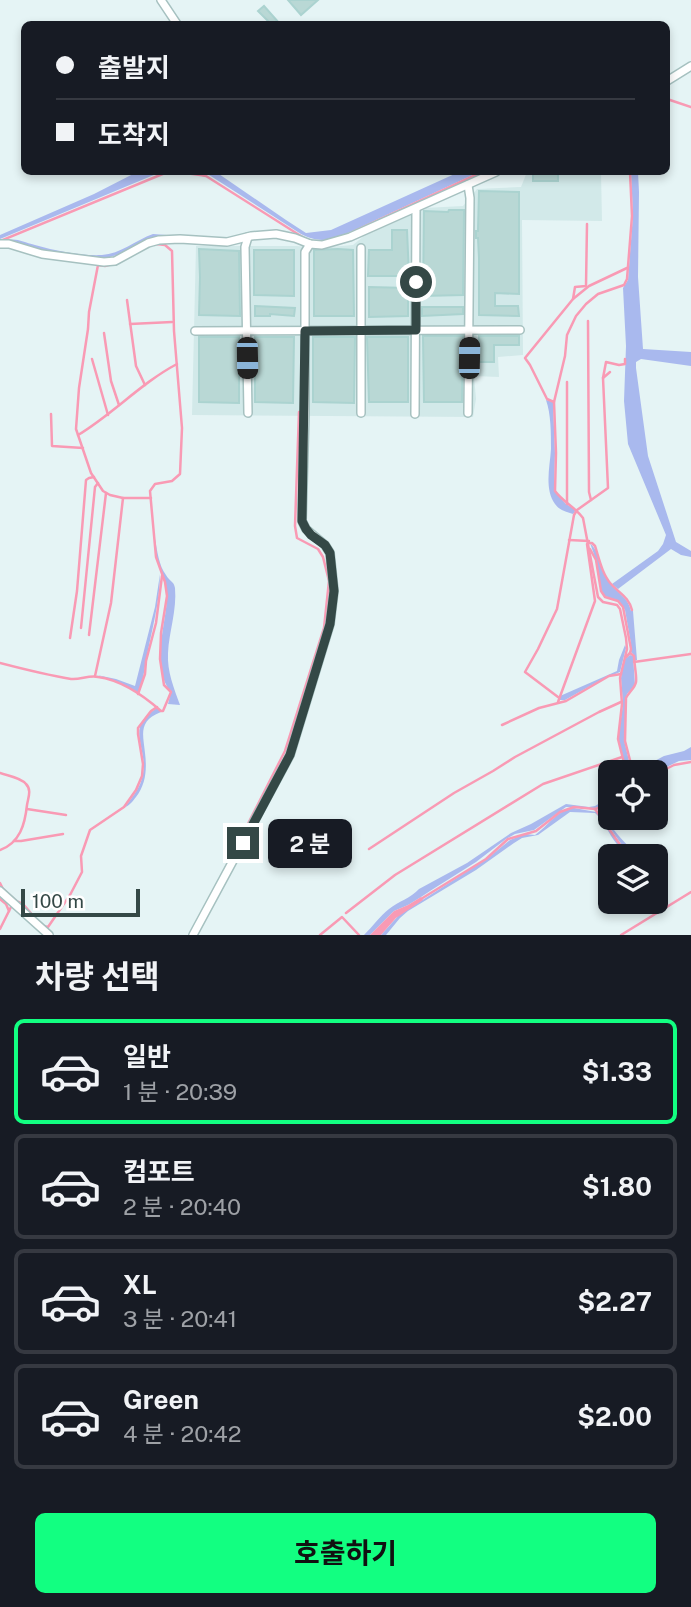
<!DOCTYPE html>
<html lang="ko">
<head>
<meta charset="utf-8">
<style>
	body { margin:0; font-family:"Public Sans","Noto Sans KR",sans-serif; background:#242831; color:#f1f3f6; height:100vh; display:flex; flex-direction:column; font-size:26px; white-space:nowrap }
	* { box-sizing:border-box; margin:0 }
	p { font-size:23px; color:#9ea1a6 }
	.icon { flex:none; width:38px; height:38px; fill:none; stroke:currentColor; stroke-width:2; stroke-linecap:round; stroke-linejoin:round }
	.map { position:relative; height:935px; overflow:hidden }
	.side { display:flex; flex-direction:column; background:#171b24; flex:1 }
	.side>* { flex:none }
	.hud { position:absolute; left:21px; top:21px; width:649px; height:154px; border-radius:10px; box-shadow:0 4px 10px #0003; display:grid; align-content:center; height:154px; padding:0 35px; background:#171b24 }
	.controls { position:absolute; left:598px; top:760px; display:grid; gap:14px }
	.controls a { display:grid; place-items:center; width:70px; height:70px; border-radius:10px; background:#171b24; box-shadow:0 4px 10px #0003; font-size:35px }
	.scale { position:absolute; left:21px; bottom:18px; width:119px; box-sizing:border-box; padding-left:7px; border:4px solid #344846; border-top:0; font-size:19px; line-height:24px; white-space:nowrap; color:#344846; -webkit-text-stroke:5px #fff; paint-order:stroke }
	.end { position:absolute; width:32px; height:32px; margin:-16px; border:9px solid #344846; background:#fff; box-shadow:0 0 0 4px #fff }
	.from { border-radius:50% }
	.bubble { position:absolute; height:49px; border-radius:10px; background:#171b24; box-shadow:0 4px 10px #0003; font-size:23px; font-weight:700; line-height:49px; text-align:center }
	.car { position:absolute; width:21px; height:42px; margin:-21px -10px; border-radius:9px; box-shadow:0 0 5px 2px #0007; background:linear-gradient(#222 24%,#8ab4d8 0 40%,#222 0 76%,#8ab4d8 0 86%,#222 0) }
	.hud b { display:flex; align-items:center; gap:24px; height:66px; font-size:26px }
	.hud b+b { border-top:2px solid #363941 }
	.hud i { width:18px; height:18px; background:#f1f3f6 }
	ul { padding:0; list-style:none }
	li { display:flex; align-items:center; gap:21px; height:105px; margin:0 14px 10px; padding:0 21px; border:4px solid #363941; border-radius:10px }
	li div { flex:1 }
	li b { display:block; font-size:26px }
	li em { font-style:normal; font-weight:700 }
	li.active { border-color:#12ff81 }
	li>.icon { width:63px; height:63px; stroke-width:1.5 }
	h2 { padding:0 35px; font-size:32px; line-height:84px }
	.cta { display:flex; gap:14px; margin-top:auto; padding:14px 35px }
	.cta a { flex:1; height:80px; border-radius:10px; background:#12ff81; color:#111; font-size:28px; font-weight:700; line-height:80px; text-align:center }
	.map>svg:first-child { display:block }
	.residential { fill:#d2e9e9 }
	.green { fill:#a9b9ee }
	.water { fill:#f99ab4 }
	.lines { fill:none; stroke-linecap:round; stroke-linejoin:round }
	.stream { stroke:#f99ab4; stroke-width:2.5 }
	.building { fill:#b9d8d5; stroke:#abd3d0; stroke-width:2 }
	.street-casing { stroke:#a6c1c0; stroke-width:10 }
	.street { stroke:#fff; stroke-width:7 }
	.route { stroke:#344846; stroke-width:9 }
</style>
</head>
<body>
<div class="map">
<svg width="691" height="935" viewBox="0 0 691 935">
	<rect width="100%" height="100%" fill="#e5f4f5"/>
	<path class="residential" d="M527,172H601L602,221L522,220L523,355L498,357L499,377L474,376L476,399L473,417L192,415L196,246H297L318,248L353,245L365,235L407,217L424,208L463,206L477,189L521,187Z"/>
	<g class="green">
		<path d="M137,172H161L0,239V235L94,194Z"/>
		<path d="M206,172H216L286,220L306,233L331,230L459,172H479L350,232C330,240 321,244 301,234L206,173Z"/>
		<path d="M631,172H638L639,192L638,277L643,349L691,352V366L641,359L636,362V368L648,456L676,542L691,551V557L681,555L671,549L618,589L612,584L658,551L663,544L666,535L628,444L624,401L626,346L623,288L628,280L633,215Z"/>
		<path d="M153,234L180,236L142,241L120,254L103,259L45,253L3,241C17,237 22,242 35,245C57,251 79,256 102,255C120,254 136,240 153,234Z"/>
		<path d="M546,400L553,402L555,453L554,491L566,504L576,510L573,514C566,512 559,510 555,504C544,489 550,466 551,449C551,433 551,414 546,400Z"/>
		<path d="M155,539C157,550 159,566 166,575C169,581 174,581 175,588C177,610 169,632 168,653C167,672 174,688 180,705L168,704L171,692C150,666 166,627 167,597C168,583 160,569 156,555C155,550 155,544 155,539Z"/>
		<path d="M590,543C599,551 601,568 607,579C614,591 628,596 631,611H633L637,660L634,661V655L631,652V644L625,610L619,601L605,596L601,591L596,560Z"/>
		<path d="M160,574C160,603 151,632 146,661C144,672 143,682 138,693L120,683L97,675L116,679L135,686L155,607Z"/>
		<path d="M625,645L626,648L620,672L601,680L565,700H559L560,696L617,671L619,660Z"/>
		<path d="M630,655L633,656L635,685L627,694L626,698L624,740L630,765V772H624L625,763L618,739L619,733L623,704L621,678L624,660Z"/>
		<path d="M157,708L161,712C138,721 143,734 145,753C147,769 146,784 136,797C132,802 130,805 124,808C132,798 141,787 143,774C148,746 124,728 157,708Z"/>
		<path d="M691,747V760L679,761L656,772H634L664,756L684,751Z"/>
		<path d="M611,796V798L601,806L595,808L566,807L534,830L515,834L506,839L476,862L430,891L421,897L408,905L394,911L370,935H364C373,926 380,916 389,909C399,901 411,898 419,889L467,863L511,833L531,824L566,804L589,807L595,806Z"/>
		<path d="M611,801V809L606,814C610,829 623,840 633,851L632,854L622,845L600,814L601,810Z"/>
		<path d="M574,808L596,812L621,846L631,855C613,848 608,825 595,813L570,812L538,835L522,838L514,843L476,870L408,911L400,918L386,935H381L399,915L488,858L510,840L525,834L535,835C548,826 558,809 574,808Z"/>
	</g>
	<path class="water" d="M421,897L423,900L396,918L381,935H370L394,911L408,905Z"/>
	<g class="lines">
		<g class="stream">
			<path d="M667,99L691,107"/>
			<path d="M353,232L482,172"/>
			<path d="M0,241L165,173C177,171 193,174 206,176L304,238"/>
			<path d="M112,264L105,266L98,265L89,312L88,329L79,388L76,429L91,473L103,491L110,495L123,498H151"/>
			<path d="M573,299L589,286L627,268"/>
			<path d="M127,300L136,366L145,385"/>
			<path d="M588,321L589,492L591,500"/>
			<path d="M130,324L172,322"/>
			<path d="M104,333L111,381L119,405"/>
			<path d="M92,359L108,415"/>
			<path d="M603,378L610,372"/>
			<path d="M554,402L547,399L530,365L525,358L573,299L575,287L586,286L587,224"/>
			<path d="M51,414L52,446L83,448"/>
			<path d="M78,435C113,414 141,383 177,364"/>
			<path d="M567,504V382"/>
			<path d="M569,540L589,541"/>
			<path d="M590,549L596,560L601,591L605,597L618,601L623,607L631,649L630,653L626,657"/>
			<path d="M81,628L95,487L98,483"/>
			<path d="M89,635L106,493"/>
			<path d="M70,638L77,591L86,480L89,478L94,477"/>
			<path d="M630,653L634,656C634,663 637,677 636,682C635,688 629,692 626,698L625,741L631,764V772"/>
			<path d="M634,662L691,654"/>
			<path d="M0,663C23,669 47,675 71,679C80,680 89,675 98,677C121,680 144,696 161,711H163L171,692L164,685L160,659L161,633L167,596L165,582L156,557L150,491L155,484L172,481L180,474L182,428L174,331L172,251L165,245L156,244"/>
			<path d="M95,676L111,603L123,498"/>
			<path d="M138,694L145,674L146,661L156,623L162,576"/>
			<path d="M558,697L525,672L538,649L557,609L574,515L577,510L608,488L603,378L606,362L619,365L625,364V359"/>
			<path d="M558,702L595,601L587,544L589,543H592L595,546C599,558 602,574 611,584C619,593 629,597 632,610"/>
			<path d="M502,725L539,708L566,701L609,676L621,674"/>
			<path d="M623,772L624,763L618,739L622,704L620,678L627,649L626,638L620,609L617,605L603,602L598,597L583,518C575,507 563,502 555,491L556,453L554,402L565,356L567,335L576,316L586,304L598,294L624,285L627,279L632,216L630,172"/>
			<path d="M0,773C8,776 20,777 26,784C32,790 28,798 27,805C25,824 20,843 0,850"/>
			<path d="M656,774L674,765L691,762"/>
			<path d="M27,809L66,815"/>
			<path d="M595,809L621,846L630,853"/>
			<path d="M14,841H21L63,834"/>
			<path d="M369,849L454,793L493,771L515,757L599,712L621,702"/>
			<path d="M226,867L285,751L324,628L329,581L323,557L318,549L297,538L295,526L299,412"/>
			<path d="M0,883L3,889L16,901"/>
			<path d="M0,899L6,904L9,911"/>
			<path d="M421,899L486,859L508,839L536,831L560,812L574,807L595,809L602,807L611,800"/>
			<path d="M16,901L23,904L36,919"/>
			<path d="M346,913L395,875L543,784L622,757"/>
			<path d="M43,926L48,927L70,895L82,872L81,856L90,830L124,807L136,790L142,776L143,764L138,734V728L151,711L157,707"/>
			<path d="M0,929L12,905"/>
			<path d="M320,935L342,917L359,935"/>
			<path d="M621,935L691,892"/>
		</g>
	</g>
	<g class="building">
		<path d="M288,0H318L301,15Z"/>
		<path d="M264,6L280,24H271L258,11Z"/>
		<rect x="533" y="172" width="25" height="9"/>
		<path d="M479,191L519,192V294L495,293V306H518L519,316L479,315V258L478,238H476V231H478Z"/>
		<path d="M449,210H464L463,295L423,296L424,211L448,212Z"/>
		<path d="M392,230H407L409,276H368L369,250H392Z"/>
		<path d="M199,249L239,251L240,316L199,315L200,277Z"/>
		<path d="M338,249L353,250L354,316H314V250Z"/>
		<path d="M254,250H294V296L254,295Z"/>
		<path d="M369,287L408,288V316L369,317Z"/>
		<path d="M255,306L295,308L294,316L270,314V316H255Z"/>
		<path d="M422,307H463V314L422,316Z"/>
		<path d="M423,336H463L462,402H424Z"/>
		<path d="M479,336H519V345H494V362H479Z"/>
		<path d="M199,337H239V403L199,402Z"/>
		<path d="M255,337H294L293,403L255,402Z"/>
		<path d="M313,337H355L354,403L313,402Z"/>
		<path d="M367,337H408V402H369Z"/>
	</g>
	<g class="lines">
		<g class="street-casing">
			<g id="street">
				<path d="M161,0L177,24"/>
				<path d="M667,81L691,66"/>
				<path d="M248,237L245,247L248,413"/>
				<path d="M0,244H9L42,254L104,262L115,261L148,243L159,240L180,239L227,242L251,236L276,234L295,238L310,244L322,245L350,237L496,172"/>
				<path d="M195,331L520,330"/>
				<path d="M361,413V248"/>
				<path d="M468,413L470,198L468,185"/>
				<path d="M415,414L416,209"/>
				<path d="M0,891L49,935"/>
				<path d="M193,935L290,755L330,624L334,591L330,553L325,545L306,529L302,521L305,413V252L310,244"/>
			</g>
		</g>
		<use href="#street" class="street"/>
	</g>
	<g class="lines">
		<path class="route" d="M243,843L290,755L330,624L334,591L330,553L325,545L311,535L306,529L302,521L305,331L416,330V282"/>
	</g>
</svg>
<div class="controls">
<a><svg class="icon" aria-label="locate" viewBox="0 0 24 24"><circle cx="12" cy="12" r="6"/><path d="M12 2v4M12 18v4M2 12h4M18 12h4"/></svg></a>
<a><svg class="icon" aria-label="layers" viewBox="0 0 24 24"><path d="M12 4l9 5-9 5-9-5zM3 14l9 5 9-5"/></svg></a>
</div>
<div class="scale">100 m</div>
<i class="end from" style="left:416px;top:282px"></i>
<i class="end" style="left:243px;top:843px"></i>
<div class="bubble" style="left:268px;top:819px;width:84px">2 분</div>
<i class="car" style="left:247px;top:358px;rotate:179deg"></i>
<i class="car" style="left:469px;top:358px;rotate:1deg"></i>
<div class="hud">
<b><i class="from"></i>출발지</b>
<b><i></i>도착지</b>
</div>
</div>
<section class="side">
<h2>차량 선택</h2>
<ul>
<li class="active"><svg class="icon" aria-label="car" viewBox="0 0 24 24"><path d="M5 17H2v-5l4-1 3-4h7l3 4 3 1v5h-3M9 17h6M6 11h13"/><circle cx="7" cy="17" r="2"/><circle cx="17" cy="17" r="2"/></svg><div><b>일반</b><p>1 분 · 20:39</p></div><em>$1.33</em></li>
<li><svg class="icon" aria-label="car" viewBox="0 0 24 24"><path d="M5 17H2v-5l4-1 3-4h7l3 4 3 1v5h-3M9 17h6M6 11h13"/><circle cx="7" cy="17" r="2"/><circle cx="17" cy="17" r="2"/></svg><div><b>컴포트</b><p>2 분 · 20:40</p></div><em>$1.80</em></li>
<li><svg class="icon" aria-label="car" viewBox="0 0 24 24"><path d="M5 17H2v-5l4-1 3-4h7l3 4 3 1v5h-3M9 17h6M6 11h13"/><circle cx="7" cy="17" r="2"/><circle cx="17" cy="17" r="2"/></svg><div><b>XL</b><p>3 분 · 20:41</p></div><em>$2.27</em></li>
<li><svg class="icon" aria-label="car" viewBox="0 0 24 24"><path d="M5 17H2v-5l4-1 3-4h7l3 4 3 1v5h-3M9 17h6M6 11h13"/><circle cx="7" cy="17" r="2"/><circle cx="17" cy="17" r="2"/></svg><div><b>Green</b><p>4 분 · 20:42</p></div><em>$2.00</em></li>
</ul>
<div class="cta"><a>호출하기</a></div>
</section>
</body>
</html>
